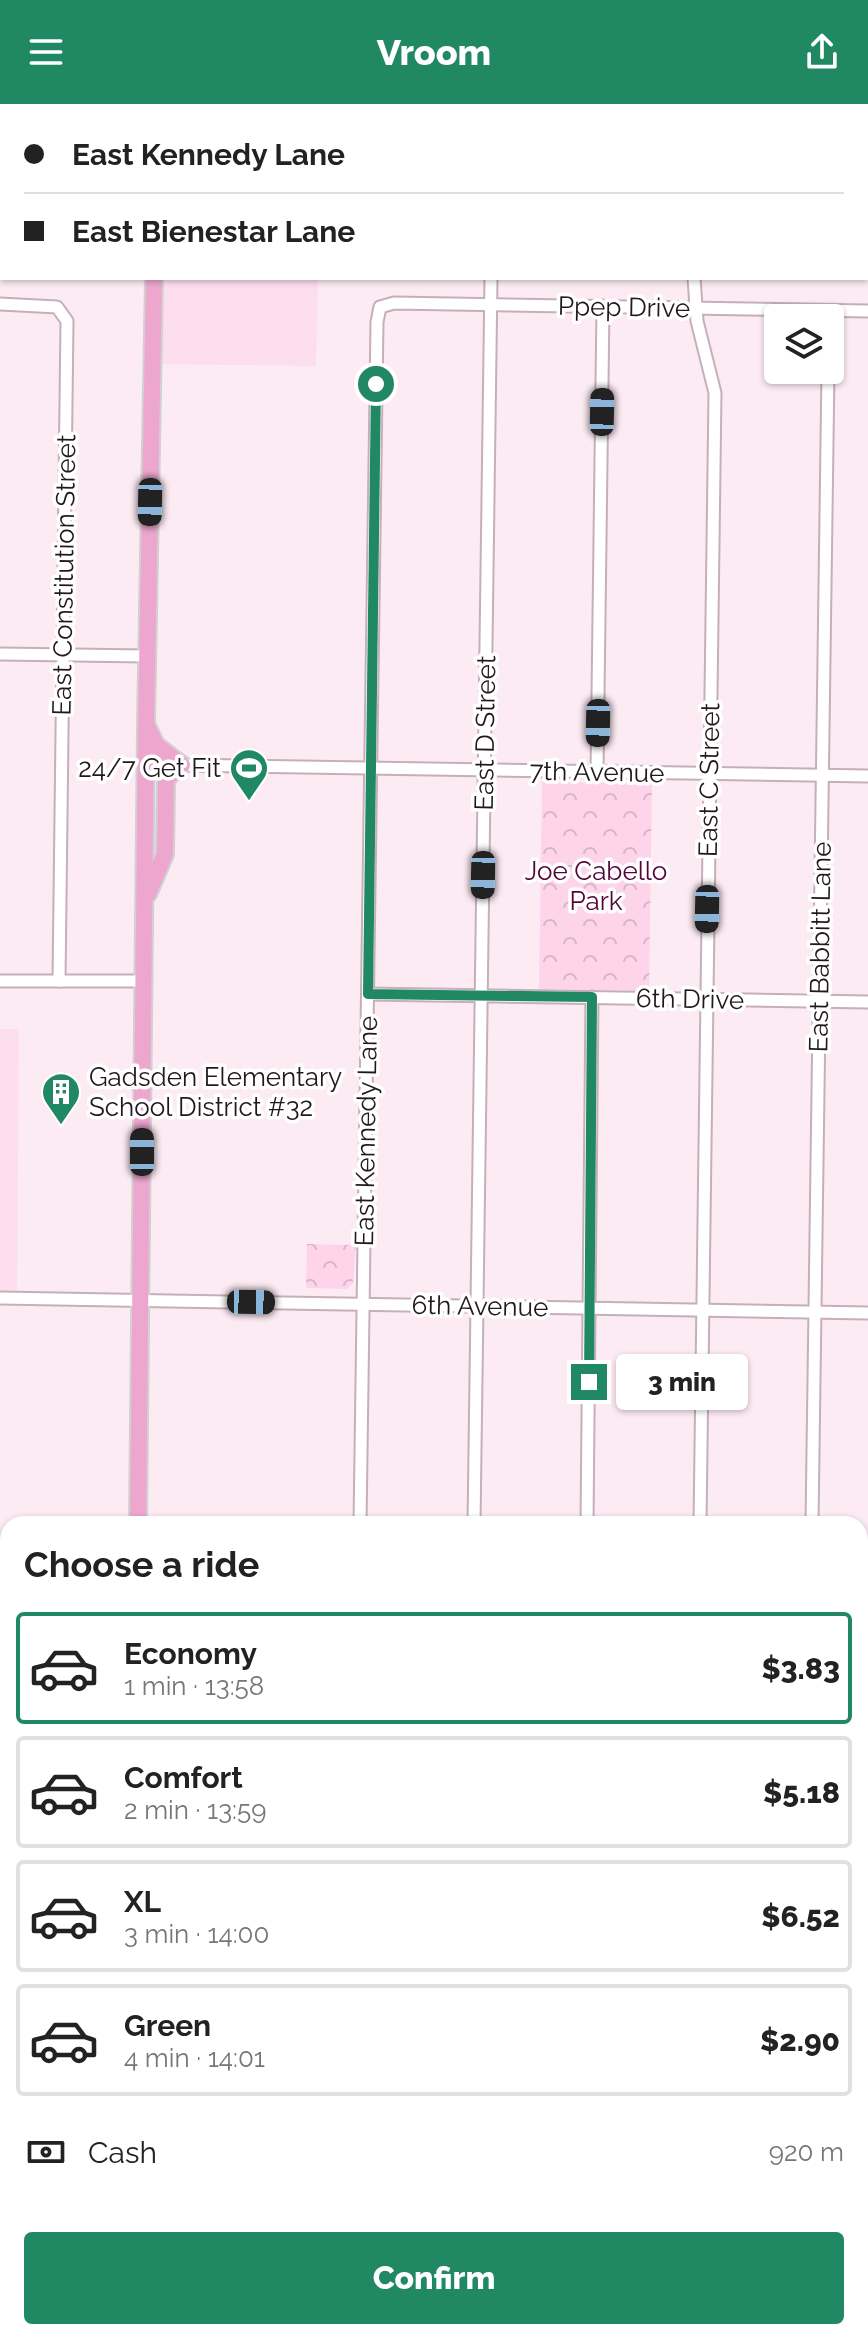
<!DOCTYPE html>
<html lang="en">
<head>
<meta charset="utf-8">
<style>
	body { margin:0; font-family:Raleway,sans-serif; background:#f6f6f6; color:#222; height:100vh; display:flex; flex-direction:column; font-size:30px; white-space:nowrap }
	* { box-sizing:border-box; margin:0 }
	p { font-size:26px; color:#767676 }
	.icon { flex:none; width:44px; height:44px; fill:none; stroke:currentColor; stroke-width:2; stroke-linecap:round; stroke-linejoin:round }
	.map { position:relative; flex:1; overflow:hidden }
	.side { position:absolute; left:0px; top:1412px; width:868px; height:824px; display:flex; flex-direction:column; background:#fff; border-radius:24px 24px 0 0; box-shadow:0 2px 6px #0004 }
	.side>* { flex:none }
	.top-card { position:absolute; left:0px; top:0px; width:868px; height:176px; box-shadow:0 2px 6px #0004; display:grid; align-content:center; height:176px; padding:0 24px; background:#fff }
	.fabs { position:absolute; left:764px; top:200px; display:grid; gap:16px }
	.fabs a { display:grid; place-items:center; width:80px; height:80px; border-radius:8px; background:#fff; box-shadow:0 2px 6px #0004; font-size:40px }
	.end { position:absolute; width:36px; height:36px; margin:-18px; border:10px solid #218864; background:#fff; box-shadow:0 0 0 4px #fff }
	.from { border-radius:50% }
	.bubble { position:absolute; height:56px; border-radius:8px; background:#fff; box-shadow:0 2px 6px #0004; font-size:26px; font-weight:800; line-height:56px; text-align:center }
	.car { position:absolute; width:24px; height:48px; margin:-24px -12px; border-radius:10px; box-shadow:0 0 6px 2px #0007; background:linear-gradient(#222 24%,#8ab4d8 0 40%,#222 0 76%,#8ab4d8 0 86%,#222 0) }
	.top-card b { display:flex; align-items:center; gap:28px; height:76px; font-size:30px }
	.top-card b+b { border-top:2px solid #e0e0e0 }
	.top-card i { width:20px; height:20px; background:#222 }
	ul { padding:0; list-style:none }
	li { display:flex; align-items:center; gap:24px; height:112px; margin:0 16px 12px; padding:0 8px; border:4px solid #e0e0e0; border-radius:8px }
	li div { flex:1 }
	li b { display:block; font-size:30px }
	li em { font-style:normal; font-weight:800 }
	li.on { border-color:#218864 }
	li>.icon { width:72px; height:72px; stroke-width:1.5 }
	h2 { padding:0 24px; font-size:36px; line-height:96px }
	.pay { display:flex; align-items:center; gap:20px; height:88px; padding:0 24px; font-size:30px }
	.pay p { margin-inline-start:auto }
	.cta { display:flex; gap:16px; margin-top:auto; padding:16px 24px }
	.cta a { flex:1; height:92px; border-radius:8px; background:#218864; color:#fff; font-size:32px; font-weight:800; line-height:92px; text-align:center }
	header { display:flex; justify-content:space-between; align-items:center; height:104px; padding:0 24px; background:#218864; color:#fff; font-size:36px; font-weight:800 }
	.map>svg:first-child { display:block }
	.built { fill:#fddeef }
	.park { fill:url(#park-crowns) }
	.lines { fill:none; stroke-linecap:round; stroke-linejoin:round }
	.minor-casing { stroke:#c5afba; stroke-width:15 }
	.major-casing { stroke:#d2d1d2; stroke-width:18 }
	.highway-casing { stroke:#d2d1d2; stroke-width:20 }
	.minor { stroke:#fff; stroke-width:11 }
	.major { stroke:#f4cae2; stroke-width:14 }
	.highway { stroke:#eda7cf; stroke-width:16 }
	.route { stroke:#218864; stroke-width:10 }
	.labels { text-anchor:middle; stroke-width:7; stroke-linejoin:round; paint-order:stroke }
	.street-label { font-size:26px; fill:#20181d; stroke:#fff }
	.poi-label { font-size:26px; fill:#20181d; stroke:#fff; text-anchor:end }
	.park-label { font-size:26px; fill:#52043b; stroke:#fff }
</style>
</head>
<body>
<header><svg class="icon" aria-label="menu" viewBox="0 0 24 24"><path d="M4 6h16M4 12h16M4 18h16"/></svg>Vroom<svg class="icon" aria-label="share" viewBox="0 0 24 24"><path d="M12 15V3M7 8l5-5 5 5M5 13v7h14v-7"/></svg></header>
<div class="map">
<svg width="868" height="2236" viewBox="0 0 868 2236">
	<defs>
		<pattern id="park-crowns" width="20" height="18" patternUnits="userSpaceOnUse" patternTransform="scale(2)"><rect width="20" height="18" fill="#fed4eb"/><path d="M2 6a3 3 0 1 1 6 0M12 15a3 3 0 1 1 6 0" fill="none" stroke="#d9b5c9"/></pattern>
	</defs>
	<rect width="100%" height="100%" fill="#fdebf4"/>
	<g class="built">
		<path d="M0,0H140L2,2V108Z"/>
		<path d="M154,174H318L316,262L153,260Z"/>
		<path d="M0,925H19L17,1194H0Z"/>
	</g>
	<g class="park">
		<path d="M542,678L652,679L649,887L539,885Z"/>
		<path d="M307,1140L356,1141L353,1179L347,1185L306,1184Z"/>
		<path d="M8,1720V1832H0V1725Z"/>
		<path d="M860,2044H868V2137L860,2139Z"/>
	</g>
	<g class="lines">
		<g class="minor-casing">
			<g id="minor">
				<path d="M379,2V0"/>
				<path d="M494,2V0"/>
				<path d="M594,2L595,0"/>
				<path d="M695,2V0"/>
				<path d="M803,2V0"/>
				<path d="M866,52H868"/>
				<path d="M694,174L697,217L715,289L700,1420"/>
				<path d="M0,200L57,203L67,217L59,877"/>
				<path d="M0,550L147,552"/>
				<path d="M182,661L868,672"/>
				<path d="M597,668L603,202"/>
				<path d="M0,877H144"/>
				<path d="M368,890L868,898"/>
				<path d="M0,1194L868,1209"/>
				<path d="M360,1420L377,218L380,203L394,199L868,207"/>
				<path d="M474,1420L491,174"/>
				<path d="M587,1420L592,893"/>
				<path d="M812,1420L828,266"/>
				<path d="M860,1682H868"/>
				<path d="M0,1711L8,1706"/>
				<path d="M860,2152L868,2149"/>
				<path d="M441,2236L442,2228"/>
				<path d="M456,2236L457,2228"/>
				<path d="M680,2236V2228"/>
				<path d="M695,2236V2228"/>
			</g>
		</g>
		<g class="major-casing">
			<g id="major">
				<path d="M0,122H2"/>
				<path d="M866,135H868"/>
			</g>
		</g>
		<g class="highway-casing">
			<g id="highway">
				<path d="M155,2V0"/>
				<path d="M147,622L156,641L182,661L168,673L166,679L165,750L148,790"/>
				<path d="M138,1420L146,620L154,174"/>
				<path d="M130,2236L131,2228"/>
			</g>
		</g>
		<use href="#minor" class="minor"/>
		<use href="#major" class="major"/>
		<use href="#highway" class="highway"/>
	</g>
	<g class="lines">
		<path class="route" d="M376,280L368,890L592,893L589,1278"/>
	</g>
	<defs>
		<g id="stadium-pin" transform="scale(2)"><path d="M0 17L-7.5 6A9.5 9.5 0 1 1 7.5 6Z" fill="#218864" stroke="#fff"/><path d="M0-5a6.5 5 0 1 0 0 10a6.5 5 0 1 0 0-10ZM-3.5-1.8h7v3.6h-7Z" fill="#fff"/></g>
		<g id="building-pin" transform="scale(2)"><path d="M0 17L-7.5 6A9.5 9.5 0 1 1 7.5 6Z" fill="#218864" stroke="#fff"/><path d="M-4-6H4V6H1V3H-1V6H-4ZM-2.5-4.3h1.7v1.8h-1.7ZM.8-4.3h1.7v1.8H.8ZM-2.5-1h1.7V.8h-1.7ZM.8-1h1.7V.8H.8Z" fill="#fff"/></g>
	</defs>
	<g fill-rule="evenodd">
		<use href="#stadium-pin" x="249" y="664"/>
		<use href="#building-pin" x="61" y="988"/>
	</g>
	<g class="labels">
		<g class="street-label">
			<text transform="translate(624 203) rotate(1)" y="9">Ppep Drive</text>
			<text transform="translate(64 471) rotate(-89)" y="9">East Constitution Street</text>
			<text transform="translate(485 629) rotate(-89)" y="9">East D Street</text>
			<text transform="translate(597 668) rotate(1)" y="9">7th Avenue</text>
			<text transform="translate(709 676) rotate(-89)" y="9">East C Street</text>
			<text transform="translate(820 843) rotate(-89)" y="9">East Babbitt Lane</text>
			<text transform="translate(690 895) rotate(1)" y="9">6th Drive</text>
			<text transform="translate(366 1027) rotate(-89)" y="9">East Kennedy Lane</text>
			<text transform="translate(480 1202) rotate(1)" y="9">6th Avenue</text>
		</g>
		<g class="poi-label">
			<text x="221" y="673">24/7 Get Fit</text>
			<text x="89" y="982" text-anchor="start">Gadsden Elementary<tspan x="89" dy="30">School District #32</tspan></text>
		</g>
		<g class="park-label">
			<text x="596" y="776">Joe Cabello<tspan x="596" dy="30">Park</tspan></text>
		</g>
	</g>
</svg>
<div class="fabs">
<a><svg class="icon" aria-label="layers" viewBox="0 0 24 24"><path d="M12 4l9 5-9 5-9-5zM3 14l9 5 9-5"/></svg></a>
</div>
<i class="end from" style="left:376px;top:280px"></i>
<i class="end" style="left:589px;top:1278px"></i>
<div class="bubble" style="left:616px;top:1250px;width:132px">3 min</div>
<i class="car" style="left:602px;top:308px;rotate:1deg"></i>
<i class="car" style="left:150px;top:398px;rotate:181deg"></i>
<i class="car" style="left:598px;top:619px;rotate:181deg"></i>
<i class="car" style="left:483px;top:771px;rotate:181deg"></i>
<i class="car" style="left:707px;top:805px;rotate:181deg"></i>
<i class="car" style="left:142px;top:1048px;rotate:0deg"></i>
<i class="car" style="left:251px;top:1198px;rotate:91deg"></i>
<div class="top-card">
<b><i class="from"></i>East Kennedy Lane</b>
<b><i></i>East Bienestar Lane</b>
</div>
<section class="side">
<h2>Choose a ride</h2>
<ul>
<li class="on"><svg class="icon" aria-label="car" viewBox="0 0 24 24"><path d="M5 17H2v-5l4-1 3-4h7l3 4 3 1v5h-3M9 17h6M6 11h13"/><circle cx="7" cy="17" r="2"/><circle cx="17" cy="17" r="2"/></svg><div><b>Economy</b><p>1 min · 13:58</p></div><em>$3.83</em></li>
<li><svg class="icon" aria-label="car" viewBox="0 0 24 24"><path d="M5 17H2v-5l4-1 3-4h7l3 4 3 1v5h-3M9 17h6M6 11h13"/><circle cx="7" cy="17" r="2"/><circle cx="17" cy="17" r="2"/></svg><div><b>Comfort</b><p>2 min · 13:59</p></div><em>$5.18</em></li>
<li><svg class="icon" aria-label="car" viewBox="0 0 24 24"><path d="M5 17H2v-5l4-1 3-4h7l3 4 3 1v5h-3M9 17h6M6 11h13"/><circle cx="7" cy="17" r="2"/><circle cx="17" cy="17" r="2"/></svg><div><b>XL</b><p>3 min · 14:00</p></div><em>$6.52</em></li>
<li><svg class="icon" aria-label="car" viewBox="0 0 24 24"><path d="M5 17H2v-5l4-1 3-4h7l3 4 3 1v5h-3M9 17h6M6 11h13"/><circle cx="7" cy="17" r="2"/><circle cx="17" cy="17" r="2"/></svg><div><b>Green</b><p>4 min · 14:01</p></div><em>$2.90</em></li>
</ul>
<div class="pay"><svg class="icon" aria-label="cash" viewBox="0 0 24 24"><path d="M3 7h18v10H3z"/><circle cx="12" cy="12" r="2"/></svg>Cash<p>920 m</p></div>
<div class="cta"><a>Confirm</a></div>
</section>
</div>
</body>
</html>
